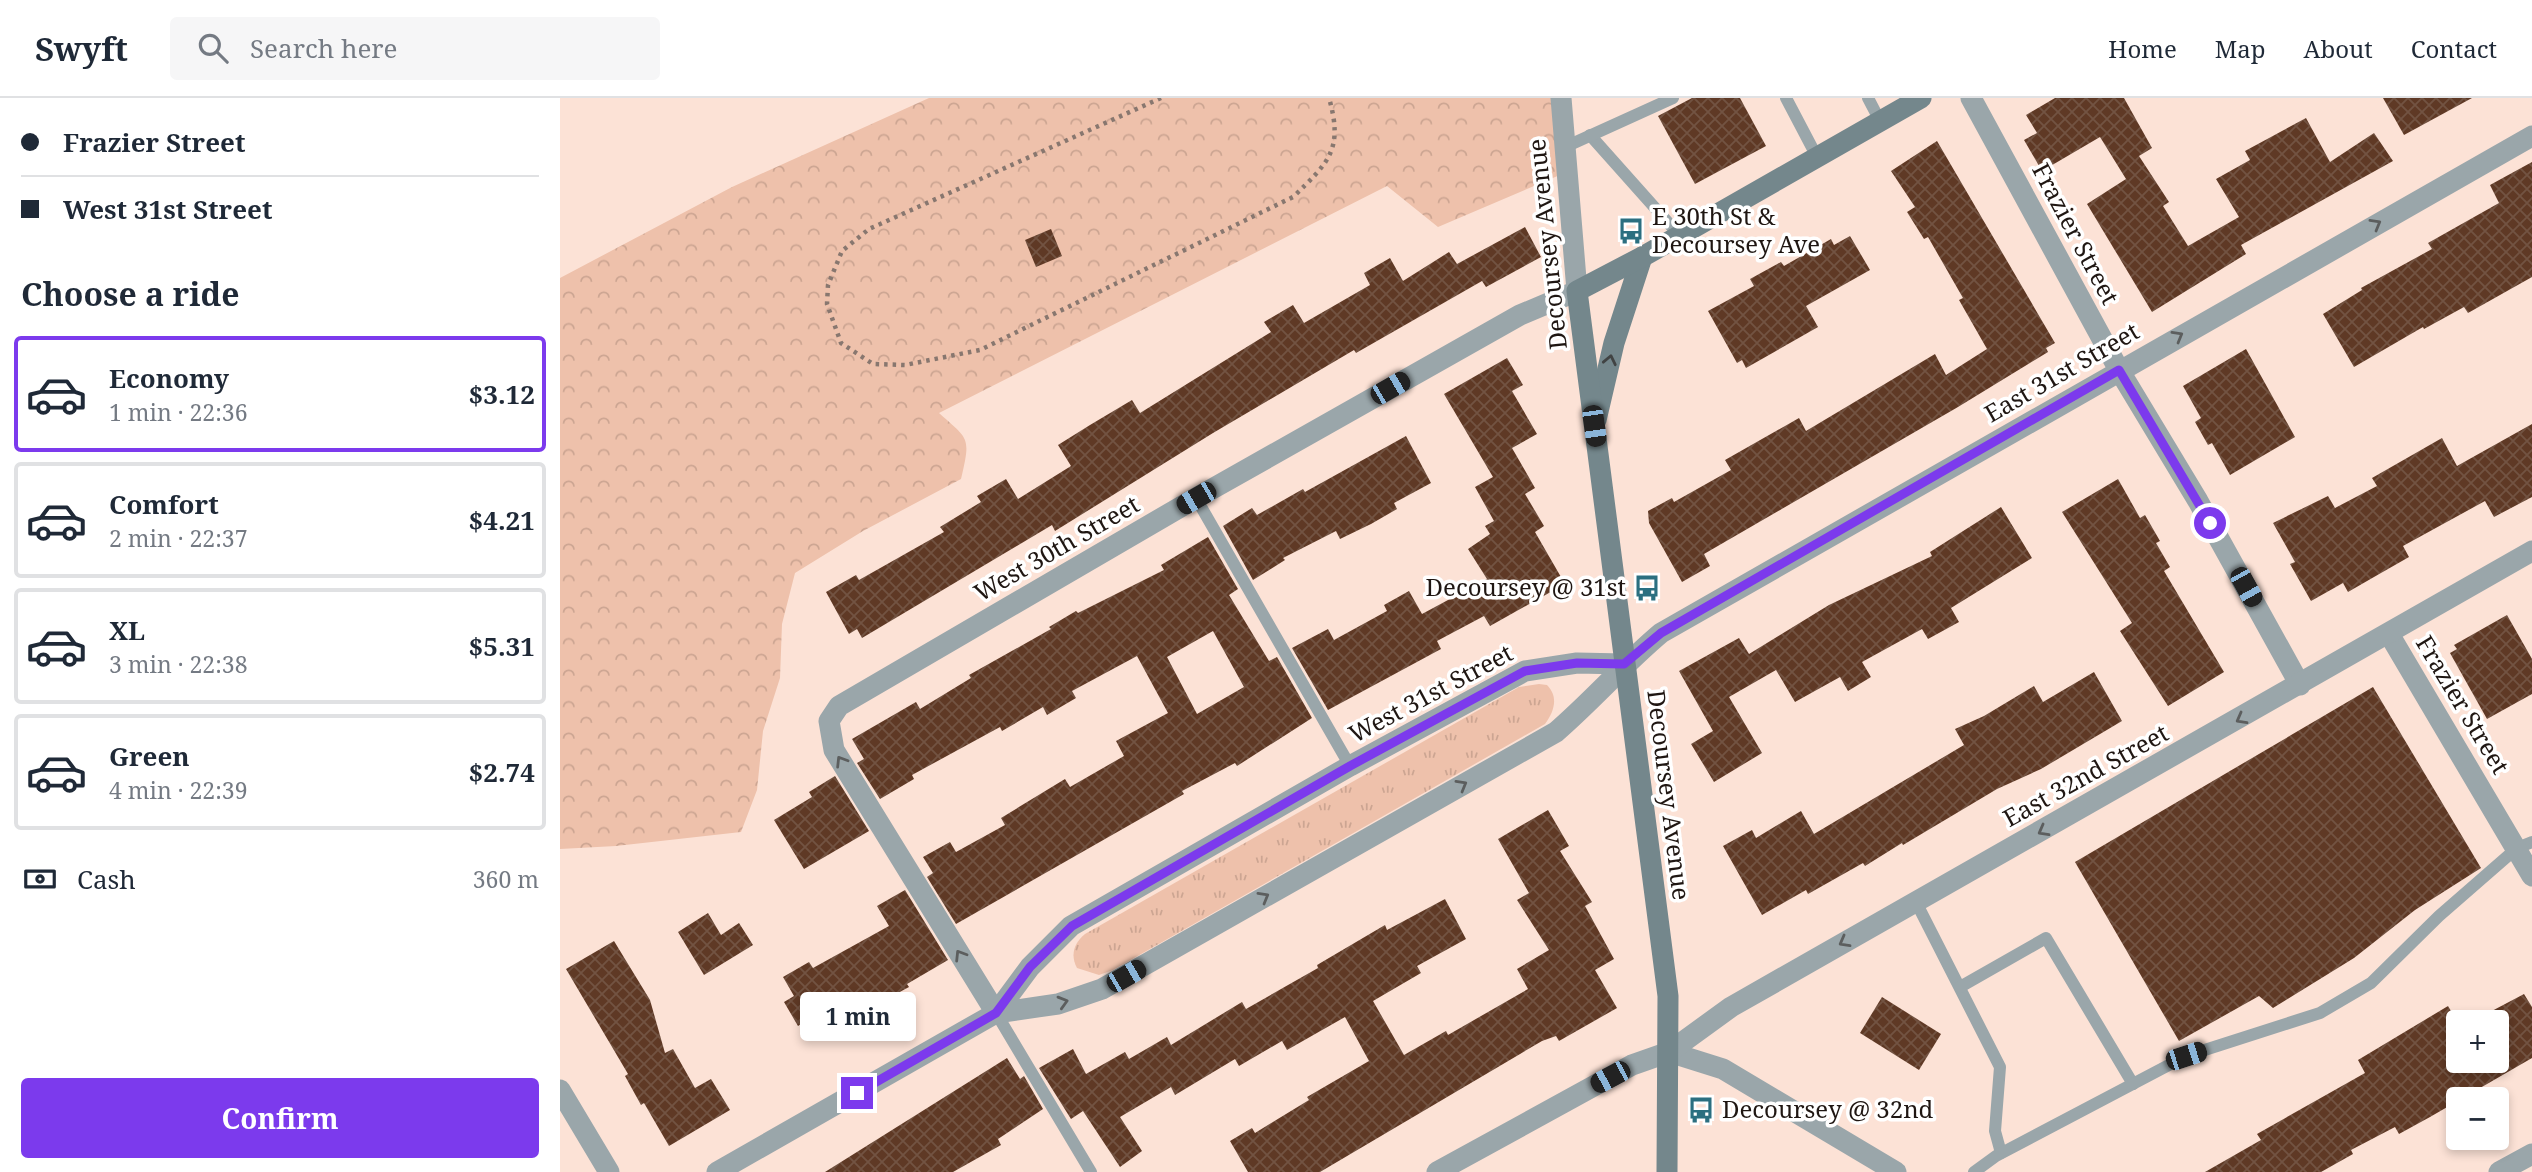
<!DOCTYPE html>
<html lang="en">
<head>
<meta charset="utf-8">
<style>
	body { margin:0; font-family:"Noto Serif",serif; background:#f6f6f7; color:#1f2937; height:100vh; display:flex; flex-direction:column; font-size:26px; white-space:nowrap }
	* { box-sizing:border-box; margin:0 }
	p { font-size:23px; color:#747a83 }
	.icon { flex:none; width:38px; height:38px; fill:none; stroke:currentColor; stroke-width:2; stroke-linecap:round; stroke-linejoin:round }
	.map { position:relative; flex:1; overflow:hidden }
	.details { display:flex; flex-direction:column; background:#fff; width:560px }
	.details>* { flex:none }
	.guide { display:grid; align-content:center; height:154px; padding:0 21px; background:#fff }
	.tools { position:absolute; left:1886px; top:912px; display:grid; gap:14px }
	.tools a { display:grid; place-items:center; width:63px; height:63px; border-radius:7px; background:#fff; box-shadow:0 4px 10px #0003; font-size:35px }
	.end { position:absolute; width:32px; height:32px; margin:-16px; border:9px solid #7c3aed; background:#fff; box-shadow:0 0 0 4px #fff }
	.from { border-radius:50% }
	.bubble { position:absolute; height:49px; border-radius:7px; background:#fff; box-shadow:0 4px 10px #0003; font-size:23px; font-weight:700; line-height:49px; text-align:center }
	.car { position:absolute; width:21px; height:42px; margin:-21px -10px; border-radius:9px; box-shadow:0 0 5px 2px #0007; background:linear-gradient(#222 24%,#8ab4d8 0 40%,#222 0 76%,#8ab4d8 0 86%,#222 0) }
	.guide b { display:flex; align-items:center; gap:24px; height:66px; font-size:26px }
	.guide b+b { border-top:2px solid #e0e1e3 }
	.guide i { width:18px; height:18px; background:#1f2937 }
	ul { padding:0; list-style:none }
	li { display:flex; align-items:center; gap:21px; height:116px; margin:0 14px 10px; padding:0 7px; border:4px solid #e0e1e3; border-radius:7px }
	li div { flex:1 }
	li b { display:block; font-size:26px }
	li em { font-style:normal; font-weight:700 }
	li.selected { border-color:#7c3aed }
	li>.icon { width:63px; height:63px; stroke-width:1.5 }
	h2 { padding:0 21px; font-size:32px; line-height:84px }
	.pay { display:flex; align-items:center; gap:18px; height:77px; padding:0 21px; font-size:26px }
	.pay p { margin-inline-start:auto }
	.primary-button { display:flex; gap:14px; margin-top:auto; padding:14px 21px }
	.primary-button a { flex:1; height:80px; border-radius:7px; background:#7c3aed; color:#fff; font-size:28px; font-weight:700; line-height:80px; text-align:center }
	header { display:flex; align-items:center; gap:42px; box-sizing:border-box; height:98px; padding:0 35px; background:#fff; border-bottom:2px solid #e0e1e3 }
	header strong { font-size:33px }
	nav { display:flex; gap:38px; margin-inline-start:auto; font-size:24px }
	.search { width:490px; height:63px; background:#f6f6f7; display:flex; align-items:center; gap:18px; box-sizing:border-box; padding:0 24px; border-radius:7px; color:#747a83; font-size:26px }
	main { display:flex; flex:1; min-height:0 }
	.map>svg:first-child { display:block }
	.grass { fill:url(#grass-tufts) }
	.forest { fill:url(#forest-crowns) }
	.building { fill:url(#building-cross-hatch); fill-rule:evenodd }
	.lines { fill:none; stroke-linecap:round; stroke-linejoin:round }
	.path { stroke:#88776f; stroke-width:4.5; stroke-dasharray:3.5 5; stroke-linecap:butt }
	.service { stroke:#9aa6aa; stroke-width:12 }
	.minor { stroke:#9aa6aa; stroke-width:21 }
	.secondary { stroke:#74878c; stroke-width:21 }
	.oneway { stroke:#5c5e5e }
	.oneway2 { stroke:#414343 }
	.route { stroke:#7c3aed; stroke-width:9 }
	.labels { text-anchor:middle; stroke-width:7; stroke-linejoin:round; paint-order:stroke }
	.poi-label { font-size:24px; fill:#1f1612; stroke:#fff; text-anchor:start }
	.street-label { font-size:24px; fill:#1f1612; stroke:#fff }
</style>
</head>
<body>
<header>
<strong>Swyft</strong>
<div class="search"><svg class="icon" aria-label="search" viewBox="0 0 24 24"><circle cx="10" cy="10" r="6"/><path d="M15 15l6 6"/></svg>Search here</div>
<nav><a>Home</a><a>Map</a><a>About</a><a>Contact</a></nav>
</header>
<main>
<section class="details">
<div class="guide">
<b><i class="from"></i>Frazier Street</b>
<b><i></i>West 31st Street</b>
</div>
<h2>Choose a ride</h2>
<ul>
<li class="selected"><svg class="icon" aria-label="car" viewBox="0 0 24 24"><path d="M5 17H2v-5l4-1 3-4h7l3 4 3 1v5h-3M9 17h6M6 11h13"/><circle cx="7" cy="17" r="2"/><circle cx="17" cy="17" r="2"/></svg><div><b>Economy</b><p>1 min · 22:36</p></div><em>$3.12</em></li>
<li><svg class="icon" aria-label="car" viewBox="0 0 24 24"><path d="M5 17H2v-5l4-1 3-4h7l3 4 3 1v5h-3M9 17h6M6 11h13"/><circle cx="7" cy="17" r="2"/><circle cx="17" cy="17" r="2"/></svg><div><b>Comfort</b><p>2 min · 22:37</p></div><em>$4.21</em></li>
<li><svg class="icon" aria-label="car" viewBox="0 0 24 24"><path d="M5 17H2v-5l4-1 3-4h7l3 4 3 1v5h-3M9 17h6M6 11h13"/><circle cx="7" cy="17" r="2"/><circle cx="17" cy="17" r="2"/></svg><div><b>XL</b><p>3 min · 22:38</p></div><em>$5.31</em></li>
<li><svg class="icon" aria-label="car" viewBox="0 0 24 24"><path d="M5 17H2v-5l4-1 3-4h7l3 4 3 1v5h-3M9 17h6M6 11h13"/><circle cx="7" cy="17" r="2"/><circle cx="17" cy="17" r="2"/></svg><div><b>Green</b><p>4 min · 22:39</p></div><em>$2.74</em></li>
</ul>
<div class="pay"><svg class="icon" aria-label="cash" viewBox="0 0 24 24"><path d="M3 7h18v10H3z"/><circle cx="12" cy="12" r="2"/></svg>Cash<p>360 m</p></div>
<div class="primary-button"><a>Confirm</a></div>
</section>
<div class="map">
<svg width="1972" height="1074" viewBox="0 0 1972 1074">
	<defs>
		<pattern id="grass-tufts" width="24" height="20" patternUnits="userSpaceOnUse" patternTransform="scale(1.75)"><rect width="24" height="20" fill="#eec1ab"/><path d="M3 7l-1-3M5 7V3M7 7l1-3M15 17l-1-3M17 17v-4M19 17l1-3" fill="none" stroke="#cca592"/></pattern>
		<pattern id="forest-crowns" width="20" height="18" patternUnits="userSpaceOnUse" patternTransform="scale(1.75)"><rect width="20" height="18" fill="#eec1ab"/><path d="M2 6a3 3 0 1 1 6 0M12 15a3 3 0 1 1 6 0" fill="none" stroke="#cca592"/></pattern>
		<pattern id="building-cross-hatch" width="8" height="8" patternUnits="userSpaceOnUse" patternTransform="scale(1.75)"><rect width="8" height="8" fill="#5f3925"/><path d="M0 0l8 8M0 8l8-8" fill="none" stroke="#725342"/></pattern>
	</defs>
	<rect width="100%" height="100%" fill="#fce2d6"/>
	<path class="grass" d="M979,586L987,587C999,599 994,614 985,626L553,872L539,877L517,870C510,857 514,845 525,836L959,589Z"/>
	<path class="forest" d="M369,0H1001L1007,74L878,129L827,88L379,315C409,342 411,338 401,381L303,433L235,475L222,526L220,580L203,633L197,692L181,734L56,748L0,751V180L172,89Z"/>
	<g class="building">
		<path d="M1132,0H1180L1206,48L1135,86L1098,18Z"/>
		<path d="M1495,0H1564L1592,50L1579,58L1609,104L1603,108L1628,148L1679,119L1656,81L1690,62L1685,53L1746,20L1770,64L1814,35L1833,63L1681,147L1686,156L1592,214L1527,106L1566,81L1540,39L1482,73L1464,42L1477,35L1466,17Z"/>
		<path d="M1823,0H1912L1844,37Z"/>
		<path d="M1377,43L1495,245L1486,250L1488,254L1398,309L1144,456L1150,468L1122,484L1089,425L1088,413L1112,400L1114,404L1171,372L1165,362L1239,320L1246,333L1375,256L1386,277L1427,251L1399,202L1403,200L1368,139L1364,141L1347,114L1355,109L1331,73Z"/>
		<path d="M1972,64V179L1908,215L1904,209L1864,231L1863,229L1794,269L1763,216L1802,192L1801,190L1872,151L1868,145L1939,105L1930,87Z"/>
		<path d="M965,129L981,159L926,189L922,183L796,255L794,252L653,335L495,433L492,427L302,540L297,531L289,536L266,494L296,477L299,482L384,434L380,429L421,404L417,398L446,381L458,401L511,368L498,347L530,327L572,302L580,315L711,234L704,224L733,207L744,225L810,187L804,175L830,160L843,183L889,154L897,166Z"/>
		<path d="M491,131L502,158L476,169L465,142Z"/>
		<path d="M1290,138L1310,172L1246,208L1258,229L1186,270L1182,262L1177,265L1148,213L1194,188L1190,181L1221,164L1224,168L1271,141L1274,147Z"/>
		<path d="M1686,251L1735,339L1670,377L1652,345L1648,347L1635,324L1641,320L1623,288Z"/>
		<path d="M947,260L963,287L952,293L977,336L952,350L975,390L965,396L984,428L975,434L1005,486L930,528L924,518L877,543L881,551L768,612L732,550L768,531L774,542L827,513L824,507L849,493L862,516L927,481L908,451L930,436L925,428L934,423L915,389L933,379L884,296Z"/>
		<path d="M1972,326V399L1934,419L1925,403L1843,448L1849,459L1814,479L1788,494L1783,485L1751,503L1730,466L1735,464L1713,425L1768,398L1775,410L1817,388L1812,380L1882,340L1897,368Z"/>
		<path d="M846,338L871,385L834,405L837,411L811,426L780,441L776,433L723,460L725,462L693,482L663,428L692,410L697,417L743,391L745,394Z"/>
		<path d="M1558,381L1580,420L1585,417L1600,443L1596,445L1610,469L1604,473L1664,574L1608,608L1560,533L1572,525L1502,414Z"/>
		<path d="M1441,409L1472,460L1391,510L1399,524L1368,541L1362,531L1302,564L1311,579L1288,593L1280,579L1235,604L1216,572L1169,599L1202,655L1154,684L1131,646L1153,633L1119,573L1179,540L1189,556L1269,507L1372,458L1370,454Z"/>
		<path d="M648,439L678,491L669,497L709,563L717,559L752,620L677,668L675,665L622,693L624,696L396,826L367,779L373,775L363,759L390,744L396,754L445,727L441,720L505,681L510,689L564,658L556,643L608,615L577,558L512,593L516,600L487,617L483,609L442,633L440,629L352,677L354,681L320,701L297,665L304,661L292,641L356,604L360,611L411,580L409,577L491,531L489,529L516,513L518,515L604,472L601,467ZM653,533L684,589L637,616L607,559Z"/>
		<path d="M1947,517L1972,561V596L1927,621L1890,555L1897,551L1894,547Z"/>
		<path d="M1534,574L1562,623L1481,671L1437,691L1343,747L1342,745L1305,768L1303,765L1248,796L1246,792L1202,817L1163,748L1192,732L1196,740L1241,713L1254,736L1404,647L1395,631L1424,618L1474,588L1483,604Z"/>
		<path d="M1813,589L1921,770L1855,812L1794,860L1713,910L1699,898L1619,943L1515,764Z"/>
		<path d="M275,678L309,733L244,771L214,722L252,699L249,694Z"/>
		<path d="M988,712L1009,748L1000,753L1032,804L1025,808L1054,861L1035,872L1057,910L999,943L996,938L982,943L760,1074H688L670,1043L692,1030L695,1035L749,1002L747,999L809,963L785,919L727,952L722,943L679,968L675,961L615,997L611,989L560,1019L582,1053L560,1069L523,1013L511,1021L479,970L513,951L526,976L565,954L569,961L607,939L611,947L682,904L686,911L758,870L757,867L825,827L827,832L885,801L906,841L857,868L861,875L813,903L844,957L886,933L888,937L968,891L957,871L989,852L957,802L969,795L938,741Z"/>
		<path d="M345,792L388,862L347,886L349,889L262,936L252,919L238,928L224,904L234,898L223,879L249,864L253,870L329,828L317,808Z"/>
		<path d="M148,815L161,837L179,825L193,847L144,877L118,834Z"/>
		<path d="M54,843L90,902L105,955L113,951L135,990L151,981L170,1012L109,1048L84,1005L81,1007L65,978L68,976L6,871Z"/>
		<path d="M1964,896L1972,909V960L1870,1019L1839,1036L1835,1029L1791,1052L1793,1056L1761,1074H1645L1701,1042L1697,1036L1805,975L1798,962L1888,908L1899,926V962H1937V924H1911Z"/>
		<path d="M1322,899L1381,936L1359,972L1300,935Z"/>
		<path d="M447,960L460,981L464,978L483,1011L438,1041L441,1047L393,1074H265Z"/>
	</g>
	<g class="lines">
		<path class="path" d="M601,0L309,131L282,153L268,187L267,206L281,245L313,266L345,267L420,252L733,99C768,65 784,52 769,0"/>
		<g class="service">
			<path d="M1226,0L1257,59"/>
			<path d="M1308,0L1320,23"/>
			<path d="M1030,37L1120,138"/>
			<path d="M1005,49L1113,0"/>
			<path d="M636,400L790,668"/>
			<path d="M1356,804L1440,969L1435,1033L1441,1055"/>
			<path d="M1400,889L1486,840L1573,986"/>
			<path d="M436,915L531,1074"/>
			<path d="M1414,1074L1436,1058L1626,958L1760,915L1811,885L1879,818L1957,750L1972,744"/>
		</g>
		<g class="minor">
			<path d="M1411,0L1559,272L1638,403L1740,587"/>
			<path d="M1829,536L1972,778"/>
			<path d="M436,915L274,652L269,623L279,608L636,400L960,217L1017,193L1001,0"/>
			<path d="M436,915L470,869L511,828L790,668L965,573L1017,565L1064,566"/>
			<path d="M1109,954L1163,971L1336,1074"/>
			<path d="M0,992L49,1074"/>
			<path d="M157,1074L436,915L498,906L542,891L996,634C1033,602 1064,566 1101,535L1972,38"/>
			<path d="M877,1074L1072,967L1109,954L1171,909L1972,453"/>
			<path d="M1939,1074L1972,1056"/>
		</g>
		<g class="secondary">
			<path d="M1036,322L1054,245L1082,159"/>
			<path d="M1107,1074L1108,898L1017,193L1082,159L1361,0"/>
		</g>
	</g>
	<defs><path id="oneway-chevron" d="M-2-3.5L2.5 0L-2 3.5" fill="none" stroke-width="1.6" stroke-linecap="round" stroke-linejoin="round" transform="scale(1.75)"/></defs>
	<g class="oneway">
		<use href="#oneway-chevron" transform="translate(1816 126) rotate(-30)"/>
		<use href="#oneway-chevron" transform="translate(1618 238) rotate(-30)"/>
		<use href="#oneway-chevron" transform="translate(1681 621) rotate(151)"/>
		<use href="#oneway-chevron" transform="translate(281 663) rotate(-122)"/>
		<use href="#oneway-chevron" transform="translate(902 687) rotate(-30)"/>
		<use href="#oneway-chevron" transform="translate(1483 733) rotate(151)"/>
		<use href="#oneway-chevron" transform="translate(704 799) rotate(-30)"/>
		<use href="#oneway-chevron" transform="translate(1284 844) rotate(151)"/>
		<use href="#oneway-chevron" transform="translate(400 857) rotate(-122)"/>
		<use href="#oneway-chevron" transform="translate(503 904) rotate(-16)"/>
	</g>
	<use class="oneway2" href="#oneway-chevron" transform="translate(1050 262) rotate(-78)"/>
	<g class="lines">
		<path class="route" d="M297,995L436,915L470,869L512,828L790,668L965,573L1017,565L1064,566L1101,535L1559,272L1650,425"/>
	</g>
	<defs>
		<g id="bus-bare" transform="scale(2.1)"><path d="M-5-6H5V4H4V6H2V4H-2V6H-4V4H-5ZM-3.5-4V0h7V-4ZM-3.5 1.2v1.5H-2V1.2ZM2 1.2v1.5H3.5V1.2Z" fill="#2b6f80" stroke="#fff" stroke-width="2.5" paint-order="stroke"/></g>
	</defs>
	<g fill-rule="evenodd">
		<use href="#bus-bare" x="1071" y="133"/>
		<use href="#bus-bare" x="1087" y="490"/>
		<use href="#bus-bare" x="1141" y="1012"/>
	</g>
	<g class="labels">
		<g class="poi-label">
			<text x="1092" y="127">E 30th St &amp;<tspan x="1092" dy="28">Decoursey Ave</tspan></text>
			<text x="1066" y="498" text-anchor="end">Decoursey @ 31st</text>
			<text x="1162" y="1020">Decoursey @ 32nd</text>
		</g>
		<g class="street-label">
			<text transform="translate(1515 136) rotate(62)" y="8">Frazier Street</text>
			<text transform="translate(988 146) rotate(-96)" y="8">Decoursey Avenue</text>
			<text transform="translate(1502 275) rotate(-30)" y="8">East 31st Street</text>
			<text transform="translate(497 451) rotate(-30)" y="8">West 30th Street</text>
			<text transform="translate(871 596) rotate(-28)" y="8">West 31st Street</text>
			<text transform="translate(1902 607) rotate(59)" y="8">Frazier Street</text>
			<text transform="translate(1526 678) rotate(-29)" y="8">East 32nd Street</text>
			<text transform="translate(1108 697) rotate(83)" y="8">Decoursey Avenue</text>
		</g>
	</g>
</svg>
<div class="tools">
<a>+</a>
<a>−</a>
</div>
<i class="end from" style="left:1650px;top:425px"></i>
<i class="end" style="left:297px;top:995px"></i>
<div class="bubble" style="left:240px;top:894px;width:116px">1 min</div>
<i class="car" style="left:830px;top:290px;rotate:60deg"></i>
<i class="car" style="left:1034px;top:328px;rotate:172deg"></i>
<i class="car" style="left:636px;top:400px;rotate:240deg"></i>
<i class="car" style="left:1686px;top:489px;rotate:151deg"></i>
<i class="car" style="left:566px;top:878px;rotate:60deg"></i>
<i class="car" style="left:1626px;top:958px;rotate:72deg"></i>
<i class="car" style="left:1050px;top:979px;rotate:242deg"></i>
</div>
</main>
</body>
</html>
